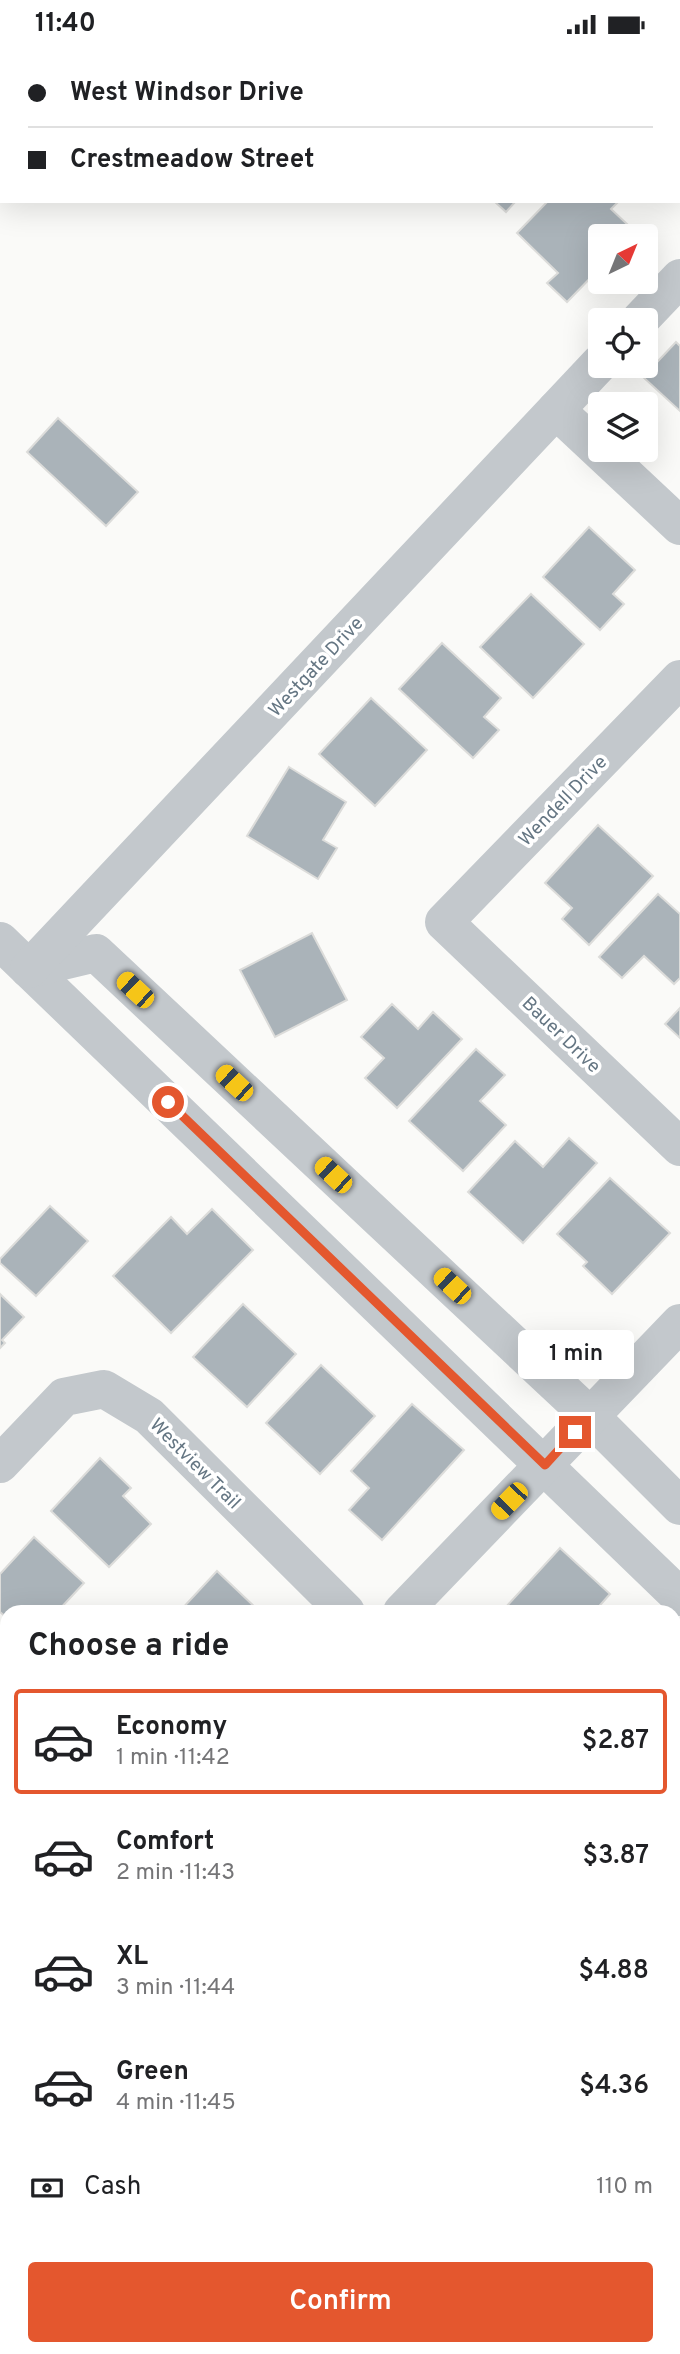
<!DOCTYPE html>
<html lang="en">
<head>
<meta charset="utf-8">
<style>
	body { margin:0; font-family:Overpass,sans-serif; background:#f6f6f6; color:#202124; height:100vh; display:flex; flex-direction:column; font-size:26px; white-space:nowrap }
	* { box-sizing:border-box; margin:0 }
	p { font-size:23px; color:#757577 }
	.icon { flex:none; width:38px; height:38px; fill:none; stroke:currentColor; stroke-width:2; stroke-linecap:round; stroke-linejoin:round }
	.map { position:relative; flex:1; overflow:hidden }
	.details { position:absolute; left:0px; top:1556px; width:681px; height:751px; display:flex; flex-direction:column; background:#fff; border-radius:21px 21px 0 0; box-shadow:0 7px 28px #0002 }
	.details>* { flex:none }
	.top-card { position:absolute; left:0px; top:0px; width:681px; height:154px; box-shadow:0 7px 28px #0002; display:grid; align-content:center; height:154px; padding:0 28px; background:#fff }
	.needle { width:46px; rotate:43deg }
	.tools { position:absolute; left:588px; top:175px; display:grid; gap:14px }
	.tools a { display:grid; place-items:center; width:70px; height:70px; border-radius:7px; background:#fff; box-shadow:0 7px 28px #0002; font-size:35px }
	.end { position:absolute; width:32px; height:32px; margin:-16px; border:9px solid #e4572e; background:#fff; box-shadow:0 0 0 4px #fff }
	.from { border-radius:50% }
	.bubble { position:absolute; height:49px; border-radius:7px; background:#fff; box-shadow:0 7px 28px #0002; font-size:23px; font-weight:600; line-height:49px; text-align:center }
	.car { position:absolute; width:21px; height:42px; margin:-21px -10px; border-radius:9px; box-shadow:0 0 5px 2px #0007; background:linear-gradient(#f5c518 24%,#345 0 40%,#f5c518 0 76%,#345 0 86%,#f5c518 0) }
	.top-card b { display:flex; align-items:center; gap:24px; height:66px; font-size:26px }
	.top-card b+b { border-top:2px solid #e0e0e0 }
	.top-card i { width:18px; height:18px; background:#202124 }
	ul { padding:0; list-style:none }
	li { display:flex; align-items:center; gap:21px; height:105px; margin:0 14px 10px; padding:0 14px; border:4px solid transparent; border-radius:7px }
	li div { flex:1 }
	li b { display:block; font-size:26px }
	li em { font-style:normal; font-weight:600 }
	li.selected { border-color:#e4572e }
	li>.icon { width:63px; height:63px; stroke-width:1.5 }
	h2 { padding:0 28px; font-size:32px; line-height:84px }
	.pay { display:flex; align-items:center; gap:18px; height:77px; padding:0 28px; font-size:26px }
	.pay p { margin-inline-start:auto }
	.primary-button { display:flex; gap:14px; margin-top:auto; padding:14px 28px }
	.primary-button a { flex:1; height:80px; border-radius:7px; background:#e4572e; color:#fff; font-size:28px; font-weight:600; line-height:80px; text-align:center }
	.status { display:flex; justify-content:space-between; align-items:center; height:49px; padding:0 35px; background:#fff; direction:ltr }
	.status svg { height:19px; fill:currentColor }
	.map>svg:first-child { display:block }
	.building { fill:#aab3b9; stroke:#dcdcda; stroke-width:2 }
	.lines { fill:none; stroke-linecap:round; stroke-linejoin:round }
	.minor { stroke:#c3c8cc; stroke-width:38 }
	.route { stroke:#e4572e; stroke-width:9 }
	.labels { text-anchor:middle; stroke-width:7; stroke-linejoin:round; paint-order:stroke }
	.street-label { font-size:19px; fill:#657683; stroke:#fff }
</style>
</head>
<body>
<div class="status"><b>11:40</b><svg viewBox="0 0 49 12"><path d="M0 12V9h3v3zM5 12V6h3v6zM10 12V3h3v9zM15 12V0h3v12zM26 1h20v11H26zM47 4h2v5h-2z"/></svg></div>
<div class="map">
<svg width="680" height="2305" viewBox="0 0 680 2305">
	<rect width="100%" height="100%" fill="#fafaf8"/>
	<g class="building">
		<path d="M494,152H516L506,163Z"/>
		<path d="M548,152H619L611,160L628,176L617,187H600V219L567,253L547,234L558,224L517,184Z"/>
		<path d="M676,293L680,297V362L643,328Z"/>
		<path d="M58,369L138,443L106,477L27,403Z"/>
		<path d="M589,478L635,521L613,545L624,555L600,581L543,528Z"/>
		<path d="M531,545L584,595L533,649L480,598Z"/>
		<path d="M442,594L501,649L484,668L499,681L473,709L399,640Z"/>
		<path d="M371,649L427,701L375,757L319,705Z"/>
		<path d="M289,718L346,753L323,791L337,799L318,830L247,787Z"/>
		<path d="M598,776L653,827L589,896L562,870L572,859L545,834Z"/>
		<path d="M658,845L680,865V929L674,935L644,907L622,929L599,908Z"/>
		<path d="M312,884L347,951L275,988L240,921Z"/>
		<path d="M392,955L418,980L433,963L462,990L397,1059L365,1029L384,1009L361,988Z"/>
		<path d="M680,959V989L665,975Z"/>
		<path d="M476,1000L505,1026L480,1052L506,1076L463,1122L409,1072Z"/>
		<path d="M569,1089L597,1114L523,1194L468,1143L515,1092L543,1118Z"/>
		<path d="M610,1129L670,1184L612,1245L583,1217L587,1213L557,1185Z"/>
		<path d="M50,1157L88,1192L36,1247L0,1214V1210Z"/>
		<path d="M212,1160L253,1201L171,1284L113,1227L171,1168L187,1185Z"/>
		<path d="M0,1245L24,1268L2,1291L5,1294L0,1299Z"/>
		<path d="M243,1255L296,1305L247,1358L193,1308Z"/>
		<path d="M321,1316L375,1367L320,1425L266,1374Z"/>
		<path d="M412,1355L464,1401L382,1491L349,1461L369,1439L351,1422Z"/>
		<path d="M100,1409L131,1439L123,1447L151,1475L109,1518L51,1462Z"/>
		<path d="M34,1488L84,1534L57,1563H7V1569L0,1563V1525Z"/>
		<path d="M560,1499L610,1545L594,1563H509L505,1559Z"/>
		<path d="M217,1522L260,1563H179Z"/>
		<path d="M0,1602L7,1608V1626L0,1633Z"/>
		<path d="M680,1679V1709L674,1703V1686Z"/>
		<path d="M674,1729L680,1735V1764L674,1771Z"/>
		<path d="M7,1769V1852L4,1855L0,1851V1776Z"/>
		<path d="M680,2016V2080L674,2074V2021Z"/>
		<path d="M7,2074V2143L0,2136V2082Z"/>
		<path d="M0,2167L7,2173V2225L0,2218Z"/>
		<path d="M678,2273L680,2305H647L652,2300H674V2277Z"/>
		<path d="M117,2300H167L162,2305H123Z"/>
		<path d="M416,2300H470L475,2305H410Z"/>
	</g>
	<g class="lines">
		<g class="minor">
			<path d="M561,0L562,2"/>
			<path d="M679,116L680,117"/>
			<path d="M640,271L680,229"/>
			<path d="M556,361L680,477"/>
			<path d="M680,630L444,873L680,1098"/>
			<path d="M0,892L680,1548"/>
			<path d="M29,920L96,904L590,1367L680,1457"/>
			<path d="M29,920L600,314"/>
			<path d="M0,1415L64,1348L104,1340L149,1367L346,1563"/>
			<path d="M402,1563L680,1274"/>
			<path d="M674,1894L680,1888"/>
			<path d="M0,1977L7,1970"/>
			<path d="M277,2305L283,2300"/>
		</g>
	</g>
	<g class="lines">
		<path class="route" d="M168,1053L545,1416L575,1383"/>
	</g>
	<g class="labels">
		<g class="street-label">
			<text transform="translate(315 617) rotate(-47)" y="7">Westgate Drive</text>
			<text transform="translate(562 751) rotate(-46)" y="7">Wendell Drive</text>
			<text transform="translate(562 985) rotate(44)" y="7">Bauer Drive</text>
			<text transform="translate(196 1414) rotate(45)" y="7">Westview Trail</text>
		</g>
	</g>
</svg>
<div class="tools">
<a><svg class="needle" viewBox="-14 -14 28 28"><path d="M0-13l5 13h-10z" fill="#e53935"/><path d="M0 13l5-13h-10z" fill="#757577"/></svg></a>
<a><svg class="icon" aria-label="locate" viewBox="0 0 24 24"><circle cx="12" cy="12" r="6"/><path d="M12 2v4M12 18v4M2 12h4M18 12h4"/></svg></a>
<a><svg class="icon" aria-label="layers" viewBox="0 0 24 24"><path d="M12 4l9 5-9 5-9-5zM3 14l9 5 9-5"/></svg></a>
</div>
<i class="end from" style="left:168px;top:1053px"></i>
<i class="end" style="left:575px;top:1383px"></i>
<div class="bubble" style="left:518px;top:1281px;width:116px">1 min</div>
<i class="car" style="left:135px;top:941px;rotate:313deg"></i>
<i class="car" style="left:234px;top:1034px;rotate:313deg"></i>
<i class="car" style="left:333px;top:1126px;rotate:313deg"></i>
<i class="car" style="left:452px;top:1237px;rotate:313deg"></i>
<i class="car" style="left:509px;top:1452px;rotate:224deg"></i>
<div class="top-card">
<b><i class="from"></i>West Windsor Drive</b>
<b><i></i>Crestmeadow Street</b>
</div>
<section class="details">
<h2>Choose a ride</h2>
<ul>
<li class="selected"><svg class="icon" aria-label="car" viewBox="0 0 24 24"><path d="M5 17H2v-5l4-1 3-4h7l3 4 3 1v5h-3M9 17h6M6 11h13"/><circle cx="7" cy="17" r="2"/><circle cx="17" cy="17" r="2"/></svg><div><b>Economy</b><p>1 min · 11:42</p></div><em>$2.87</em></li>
<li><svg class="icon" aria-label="car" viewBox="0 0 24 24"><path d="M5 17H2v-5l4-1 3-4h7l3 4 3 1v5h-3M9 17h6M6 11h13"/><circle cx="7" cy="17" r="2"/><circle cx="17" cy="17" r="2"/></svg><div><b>Comfort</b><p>2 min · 11:43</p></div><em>$3.87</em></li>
<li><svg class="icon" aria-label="car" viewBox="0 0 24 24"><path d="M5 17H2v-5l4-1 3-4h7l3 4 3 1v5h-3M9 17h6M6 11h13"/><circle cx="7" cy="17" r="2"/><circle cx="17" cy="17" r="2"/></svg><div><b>XL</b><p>3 min · 11:44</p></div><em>$4.88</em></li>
<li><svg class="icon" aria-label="car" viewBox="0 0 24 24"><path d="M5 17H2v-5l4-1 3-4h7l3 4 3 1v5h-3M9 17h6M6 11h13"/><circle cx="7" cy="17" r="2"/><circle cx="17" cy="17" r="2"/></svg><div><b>Green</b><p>4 min · 11:45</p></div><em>$4.36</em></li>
</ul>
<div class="pay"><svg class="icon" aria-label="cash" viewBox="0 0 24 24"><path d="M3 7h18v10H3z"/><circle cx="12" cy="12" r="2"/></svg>Cash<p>110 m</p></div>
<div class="primary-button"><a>Confirm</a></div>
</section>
</div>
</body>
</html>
